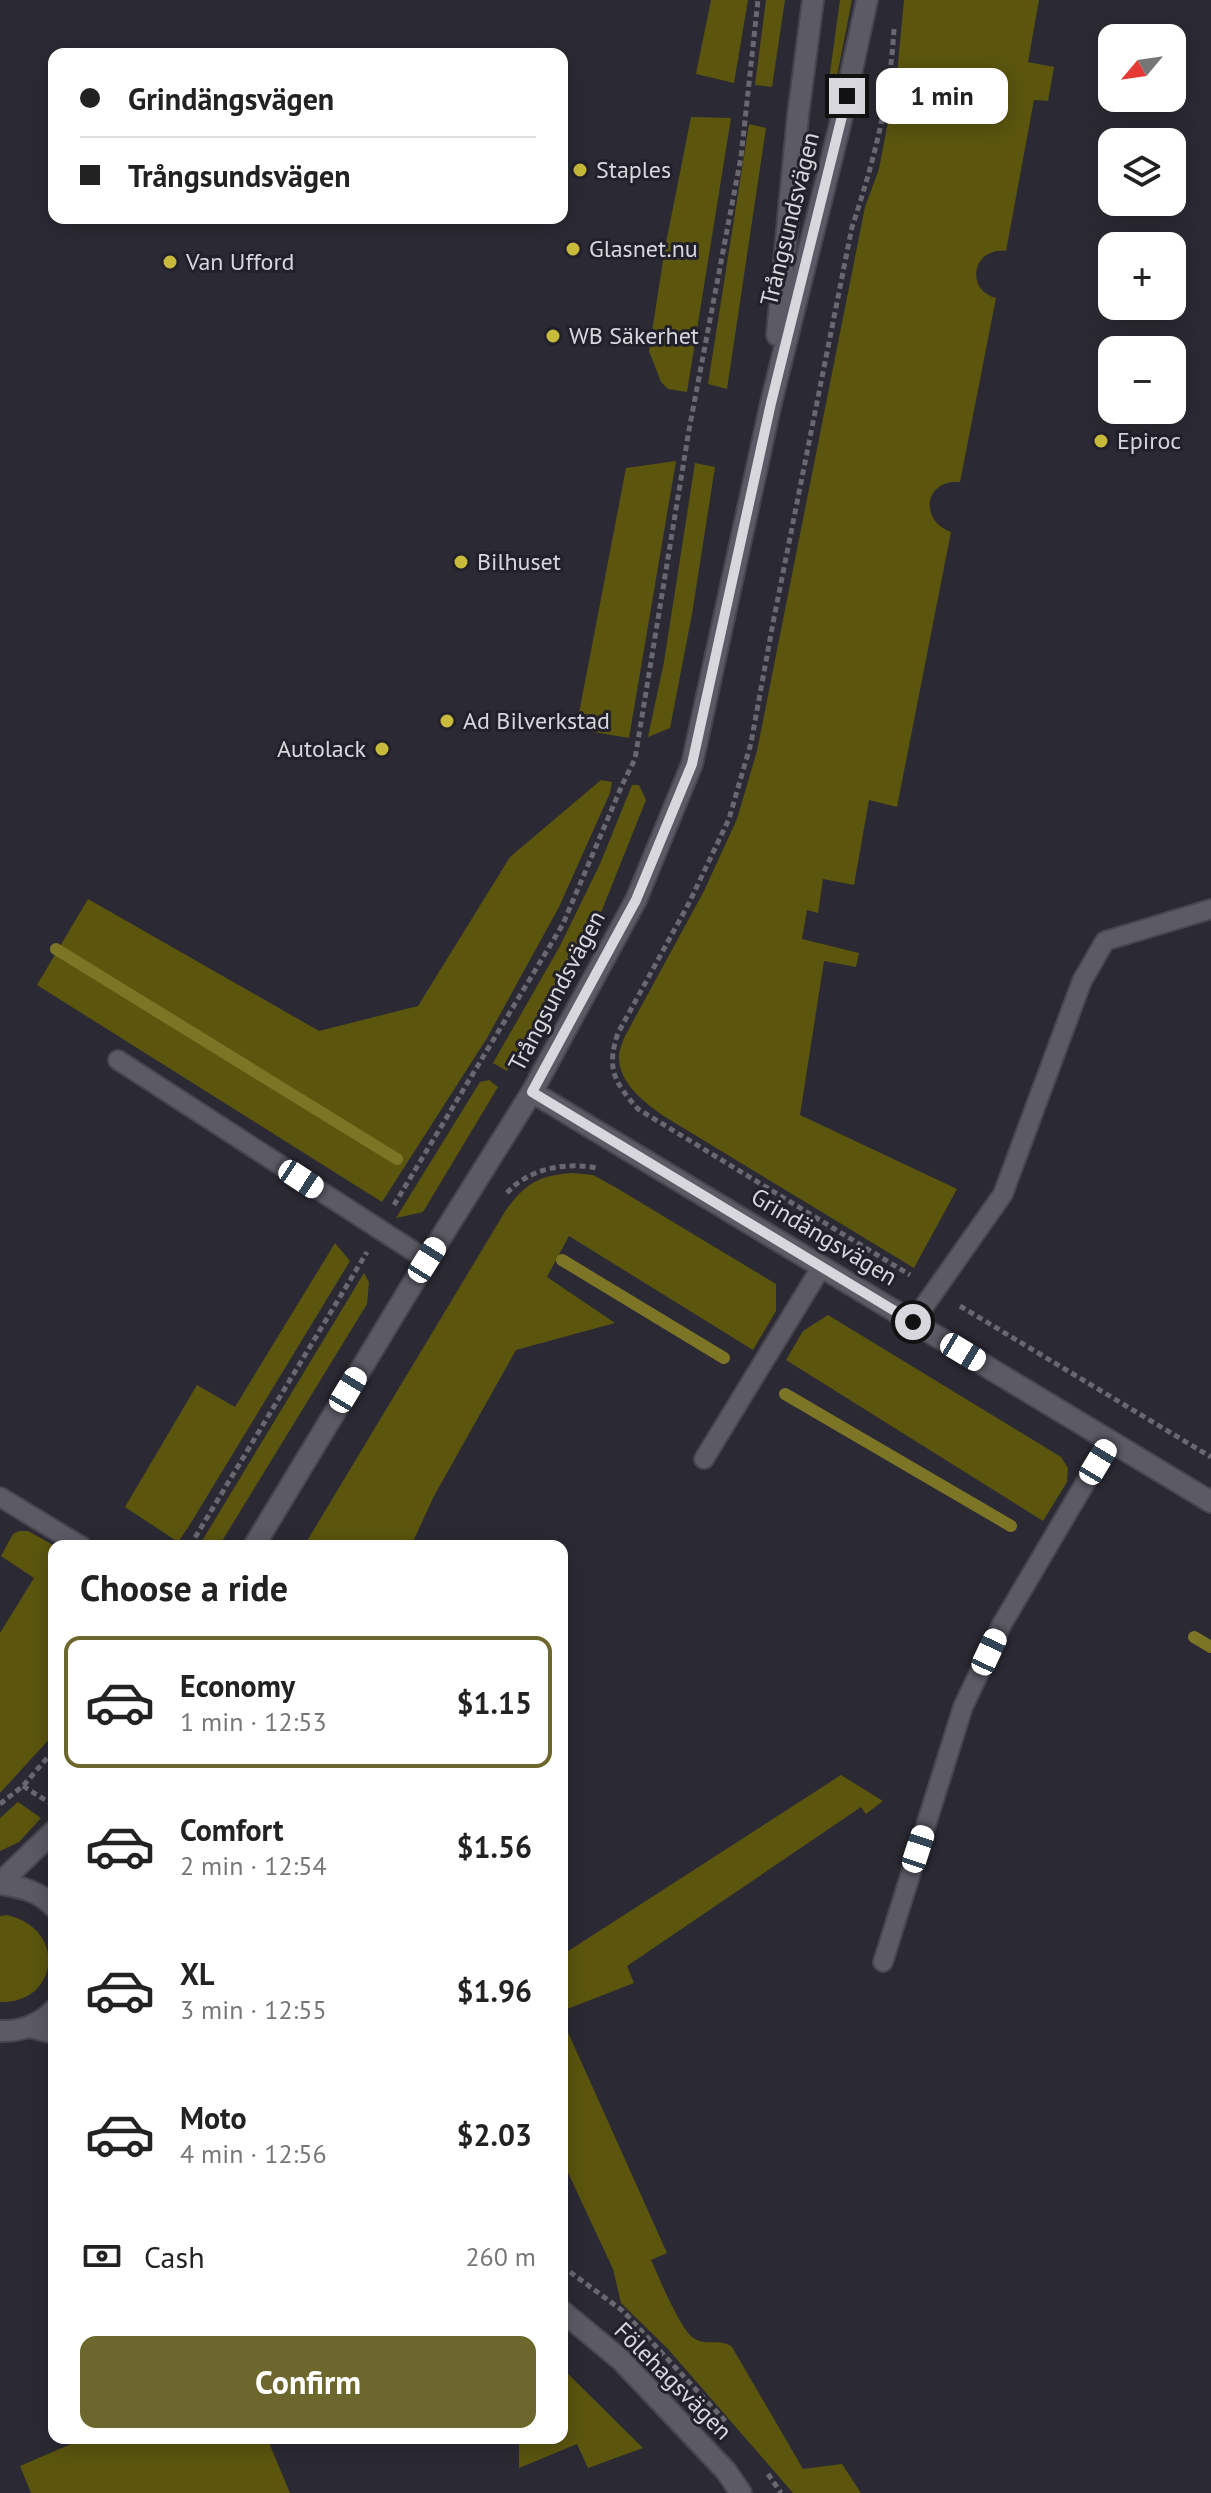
<!DOCTYPE html>
<html lang="en">
<head>
<meta charset="utf-8">
<style>
	body { margin:0; font-family:"PT Sans",sans-serif; background:#f2f2f2; color:#222; height:100vh; display:flex; flex-direction:column; font-size:30px; white-space:nowrap }
	* { box-sizing:border-box; margin:0 }
	p { font-size:26px; color:#767676 }
	.icon { flex:none; width:44px; height:44px; fill:none; stroke:currentColor; stroke-width:2; stroke-linecap:round; stroke-linejoin:round }
	.map { position:relative; flex:1; overflow:hidden }
	.panel { position:absolute; left:48px; top:1540px; width:520px; height:904px; display:flex; flex-direction:column; background:#fff; border-radius:16px; box-shadow:0 4px 20px #0003 }
	.panel>* { flex:none }
	.guide { position:absolute; left:48px; top:48px; width:520px; height:176px; border-radius:16px; box-shadow:0 4px 20px #0003; display:grid; align-content:center; height:176px; padding:0 32px; background:#fff }
	.needle { width:52px; rotate:241deg }
	.controls { position:absolute; left:1098px; top:24px; display:grid; gap:16px }
	.controls a { display:grid; place-items:center; width:88px; height:88px; border-radius:16px; background:#fff; box-shadow:0 4px 20px #0003; font-size:40px }
	.end { position:absolute; width:36px; height:36px; margin:-18px; border:10px solid #d8d7de; background:#111; box-shadow:0 0 0 4px #111 }
	.from { border-radius:50% }
	.bubble { position:absolute; height:56px; border-radius:16px; background:#fff; box-shadow:0 4px 20px #0003; font-size:26px; font-weight:700; line-height:56px; text-align:center }
	.car { position:absolute; width:24px; height:48px; margin:-24px -12px; border-radius:10px; box-shadow:0 0 6px 2px #0007; background:linear-gradient(#fff 24%,#345 0 40%,#fff 0 76%,#345 0 86%,#fff 0) }
	.guide b { display:flex; align-items:center; gap:28px; height:76px; font-size:30px }
	.guide b+b { border-top:2px solid #e0e0e0 }
	.guide i { width:20px; height:20px; background:#222 }
	ul { padding:0; list-style:none }
	li { display:flex; align-items:center; gap:24px; height:132px; margin:0 16px 12px; padding:0 16px; border:4px solid transparent; border-radius:16px }
	li div { flex:1 }
	li b { display:block; font-size:30px }
	li em { font-style:normal; font-weight:700 }
	li.current { border-color:#6d672d }
	li>.icon { width:72px; height:72px; stroke-width:1.5 }
	h2 { padding:0 32px; font-size:36px; line-height:96px }
	.pay { display:flex; align-items:center; gap:20px; height:88px; padding:0 32px; font-size:30px }
	.pay p { margin-inline-start:auto }
	.button { display:flex; gap:16px; margin-top:auto; padding:16px 32px }
	.button a { flex:1; height:92px; border-radius:16px; background:#6d672d; color:#fff; font-size:32px; font-weight:700; line-height:92px; text-align:center }
	.map>svg:first-child { display:block }
	.green { fill:#5b550e }
	.lines { fill:none; stroke-linecap:round; stroke-linejoin:round }
	.stream { stroke:#7d7526; stroke-width:12 }
	.lane-casing { stroke:#47454e; stroke-width:22 }
	.street-casing { stroke:#47454e; stroke-width:24 }
	.secondary-casing { stroke:#47454e; stroke-width:24 }
	.path { stroke:#696871; stroke-width:5; stroke-dasharray:6 4; stroke-linecap:butt }
	.lane { stroke:#5c5a65; stroke-width:18 }
	.street { stroke:#5c5a65; stroke-width:20 }
	.secondary { stroke:#5c5a65; stroke-width:20 }
	.route { stroke:#d8d7de; stroke-width:10 }
	.poi-dot { fill:#c8bb3b; stroke:#22202a; stroke-width:3 }
	.labels { text-anchor:middle; stroke-width:6; stroke-linejoin:round; paint-order:stroke }
	.poi-label { font-size:24px; fill:#d8d7de; stroke:#22202a; text-anchor:start }
	.street-label { font-size:24px; fill:#d8d7de; stroke:#22202a }
</style>
</head>
<body>
<div class="map">
<svg width="1211" height="2493" viewBox="0 0 1211 2493">
	<rect width="100%" height="100%" fill="#2b2a34"/>
	<g class="green">
		<path d="M711,0H748L734,83L696,74Z"/>
		<path d="M766,0H785L772,87L755,85Z"/>
		<path d="M840,0H852L836,81L829,80Z"/>
		<path d="M904,0H1039L1028,62L1054,67L1048,101L1034,100L1006,251C972,247 965,290 996,298L960,482C925,479 918,520 951,532L897,807L869,800L854,885L823,879L818,913L807,910L802,939L859,953L856,967L824,961L800,1115L957,1189L914,1268L662,1115C643,1101 619,1083 619,1057C619,1051 622,1044 624,1038L704,891L737,819L757,751L865,207L879,169L897,74Z"/>
		<path d="M691,117L731,118L687,392L668,389L661,382L649,351L665,248Z"/>
		<path d="M749,124L766,128L727,389L708,384Z"/>
		<path d="M676,461L629,738L576,729L626,468Z"/>
		<path d="M695,463L715,467L692,614L670,728L648,737L664,662Z"/>
		<path d="M601,780L612,782L610,793L559,907L487,1038L382,1202L37,985L88,899L319,1031L418,1006L510,857Z"/>
		<path d="M632,785H639L646,800L602,910L550,1003L507,1071L493,1063L560,946L600,864Z"/>
		<path d="M489,1080L498,1087L423,1212L396,1218L480,1082Z"/>
		<path d="M572,1173L593,1175L615,1187L776,1284V1311L753,1350L569,1236L547,1277L615,1323L516,1350L434,1496L411,1546H304L506,1210C526,1183 538,1176 572,1173Z"/>
		<path d="M335,1243L350,1261L189,1526L178,1542L125,1507L197,1385L235,1407Z"/>
		<path d="M364,1273L369,1282L367,1304L219,1546H199Z"/>
		<path d="M828,1315L1061,1457L1068,1468L1067,1482L1043,1521L786,1360L803,1331Z"/>
		<path d="M19,1531H28L55,1546L54,1734L0,1793V1633L34,1578L1,1556L13,1534Z"/>
		<path d="M841,1775L883,1801L866,1814L861,1807L627,1966L634,1983L562,2011V1955Z"/>
		<path d="M18,1802L41,1818L19,1842L0,1851V1818Z"/>
		<path d="M7,1915C68,1929 58,2004 0,2002V1916Z"/>
		<path d="M562,2019L667,2253L651,2260C659,2277 681,2332 695,2339C707,2346 721,2338 732,2347L803,2469L842,2464L861,2493H793L668,2349L621,2303L613,2269L562,2160Z"/>
		<path d="M562,2368L643,2448L588,2468L577,2444L519,2468V2438H562Z"/>
		<path d="M85,2438H267L290,2493H31L20,2466Z"/>
	</g>
	<g class="lines">
		<g class="stream">
			<path d="M56,949L397,1159"/>
			<path d="M562,1260L724,1358"/>
			<path d="M785,1394L1011,1526"/>
			<path d="M1194,1637L1211,1647"/>
		</g>
		<g class="lane-casing">
			<g id="lane">
				<path d="M118,1060L427,1260"/>
				<path d="M913,1322L1003,1194L1082,981L1105,941L1211,909"/>
				<path d="M704,1459L822,1266"/>
				<path d="M0,1497L81,1546"/>
				<path d="M883,1962L963,1707L1002,1624L1110,1441"/>
			</g>
		</g>
		<g class="street-casing">
			<path id="street" d="M532,1092L1211,1502"/>
		</g>
		<g class="secondary-casing">
			<g id="secondary">
				<path d="M777,335L798,115L813,0"/>
				<path d="M254,1546L427,1260L532,1092L636,900L692,764L771,403L840,125L867,0"/>
				<path d="M0,1883L54,1831"/>
				<path d="M0,1884C21,1887 39,1891 54,1907"/>
				<path d="M30,2027L54,2033"/>
				<path d="M0,2031C21,2032 39,2025 54,2010"/>
				<path d="M562,2311L621,2360L726,2471L741,2493"/>
			</g>
		</g>
		<g class="path">
			<path d="M894,29C890,99 874,161 852,227L773,623L751,743L729,819L689,903L618,1033C606,1068 614,1082 638,1109L910,1275"/>
			<path d="M507,1193C529,1168 566,1162 597,1168"/>
			<path d="M394,1205L563,924L623,783L635,759L689,430L741,157L758,0"/>
			<path d="M960,1306L1211,1457"/>
			<path d="M190,1546L367,1252"/>
			<path d="M23,1786L50,1803"/>
			<path d="M0,1804L23,1786L54,1750"/>
			<path d="M562,2266L623,2311L727,2423"/>
			<path d="M768,2474L781,2493"/>
		</g>
		<use href="#lane" class="lane"/>
		<use href="#street" class="street"/>
		<use href="#secondary" class="secondary"/>
	</g>
	<g class="lines">
		<path class="route" d="M847,96L771,403L692,764L636,900L532,1092L913,1322"/>
	</g>
	<g class="poi-dot">
		<circle cx="580" cy="170" r="8"/>
		<circle cx="573" cy="249" r="8"/>
		<circle cx="170" cy="262" r="8"/>
		<circle cx="553" cy="336" r="8"/>
		<circle cx="1101" cy="441" r="8"/>
		<circle cx="461" cy="562" r="8"/>
		<circle cx="447" cy="721" r="8"/>
		<circle cx="382" cy="749" r="8"/>
	</g>
	<g class="labels">
		<g class="poi-label">
			<text x="596" y="178">Staples</text>
			<text x="589" y="257">Glasnet.nu</text>
			<text x="186" y="270">Van Ufford</text>
			<text x="569" y="344">WB Säkerhet</text>
			<text x="1117" y="449">Epiroc</text>
			<text x="477" y="570">Bilhuset</text>
			<text x="463" y="729">Ad Bilverkstad</text>
			<text x="366" y="757" text-anchor="end">Autolack</text>
		</g>
		<g class="street-label">
			<text transform="translate(790 219) rotate(-76)" y="8">Trångsundsvägen</text>
			<text transform="translate(557 991) rotate(-62)" y="8">Trångsundsvägen</text>
			<text transform="translate(824 1237) rotate(31)" y="8">Grindängsvägen</text>
			<text transform="translate(673 2381) rotate(45)" y="8">Fölehagsvägen</text>
		</g>
	</g>
</svg>
<div class="controls">
<a><svg class="needle" viewBox="-14 -14 28 28"><path d="M0-13l5 13h-10z" fill="#e53935"/><path d="M0 13l5-13h-10z" fill="#767676"/></svg></a>
<a><svg class="icon" aria-label="layers" viewBox="0 0 24 24"><path d="M12 4l9 5-9 5-9-5zM3 14l9 5 9-5"/></svg></a>
<a>+</a>
<a>−</a>
</div>
<i class="end from" style="left:913px;top:1322px"></i>
<i class="end" style="left:847px;top:96px"></i>
<div class="bubble" style="left:876px;top:68px;width:132px">1 min</div>
<i class="car" style="left:301px;top:1179px;rotate:123deg"></i>
<i class="car" style="left:427px;top:1260px;rotate:32deg"></i>
<i class="car" style="left:963px;top:1352px;rotate:121deg"></i>
<i class="car" style="left:348px;top:1390px;rotate:31deg"></i>
<i class="car" style="left:1098px;top:1462px;rotate:31deg"></i>
<i class="car" style="left:989px;top:1652px;rotate:25deg"></i>
<i class="car" style="left:918px;top:1849px;rotate:18deg"></i>
<div class="guide">
<b><i class="from"></i>Grindängsvägen</b>
<b><i></i>Trångsundsvägen</b>
</div>
<section class="panel">
<h2>Choose a ride</h2>
<ul>
<li class="current"><svg class="icon" aria-label="car" viewBox="0 0 24 24"><path d="M5 17H2v-5l4-1 3-4h7l3 4 3 1v5h-3M9 17h6M6 11h13"/><circle cx="7" cy="17" r="2"/><circle cx="17" cy="17" r="2"/></svg><div><b>Economy</b><p>1 min · 12:53</p></div><em>$1.15</em></li>
<li><svg class="icon" aria-label="car" viewBox="0 0 24 24"><path d="M5 17H2v-5l4-1 3-4h7l3 4 3 1v5h-3M9 17h6M6 11h13"/><circle cx="7" cy="17" r="2"/><circle cx="17" cy="17" r="2"/></svg><div><b>Comfort</b><p>2 min · 12:54</p></div><em>$1.56</em></li>
<li><svg class="icon" aria-label="car" viewBox="0 0 24 24"><path d="M5 17H2v-5l4-1 3-4h7l3 4 3 1v5h-3M9 17h6M6 11h13"/><circle cx="7" cy="17" r="2"/><circle cx="17" cy="17" r="2"/></svg><div><b>XL</b><p>3 min · 12:55</p></div><em>$1.96</em></li>
<li><svg class="icon" aria-label="car" viewBox="0 0 24 24"><path d="M5 17H2v-5l4-1 3-4h7l3 4 3 1v5h-3M9 17h6M6 11h13"/><circle cx="7" cy="17" r="2"/><circle cx="17" cy="17" r="2"/></svg><div><b>Moto</b><p>4 min · 12:56</p></div><em>$2.03</em></li>
</ul>
<div class="pay"><svg class="icon" aria-label="cash" viewBox="0 0 24 24"><path d="M3 7h18v10H3z"/><circle cx="12" cy="12" r="2"/></svg>Cash<p>260 m</p></div>
<div class="button"><a>Confirm</a></div>
</section>
</div>
</body>
</html>
